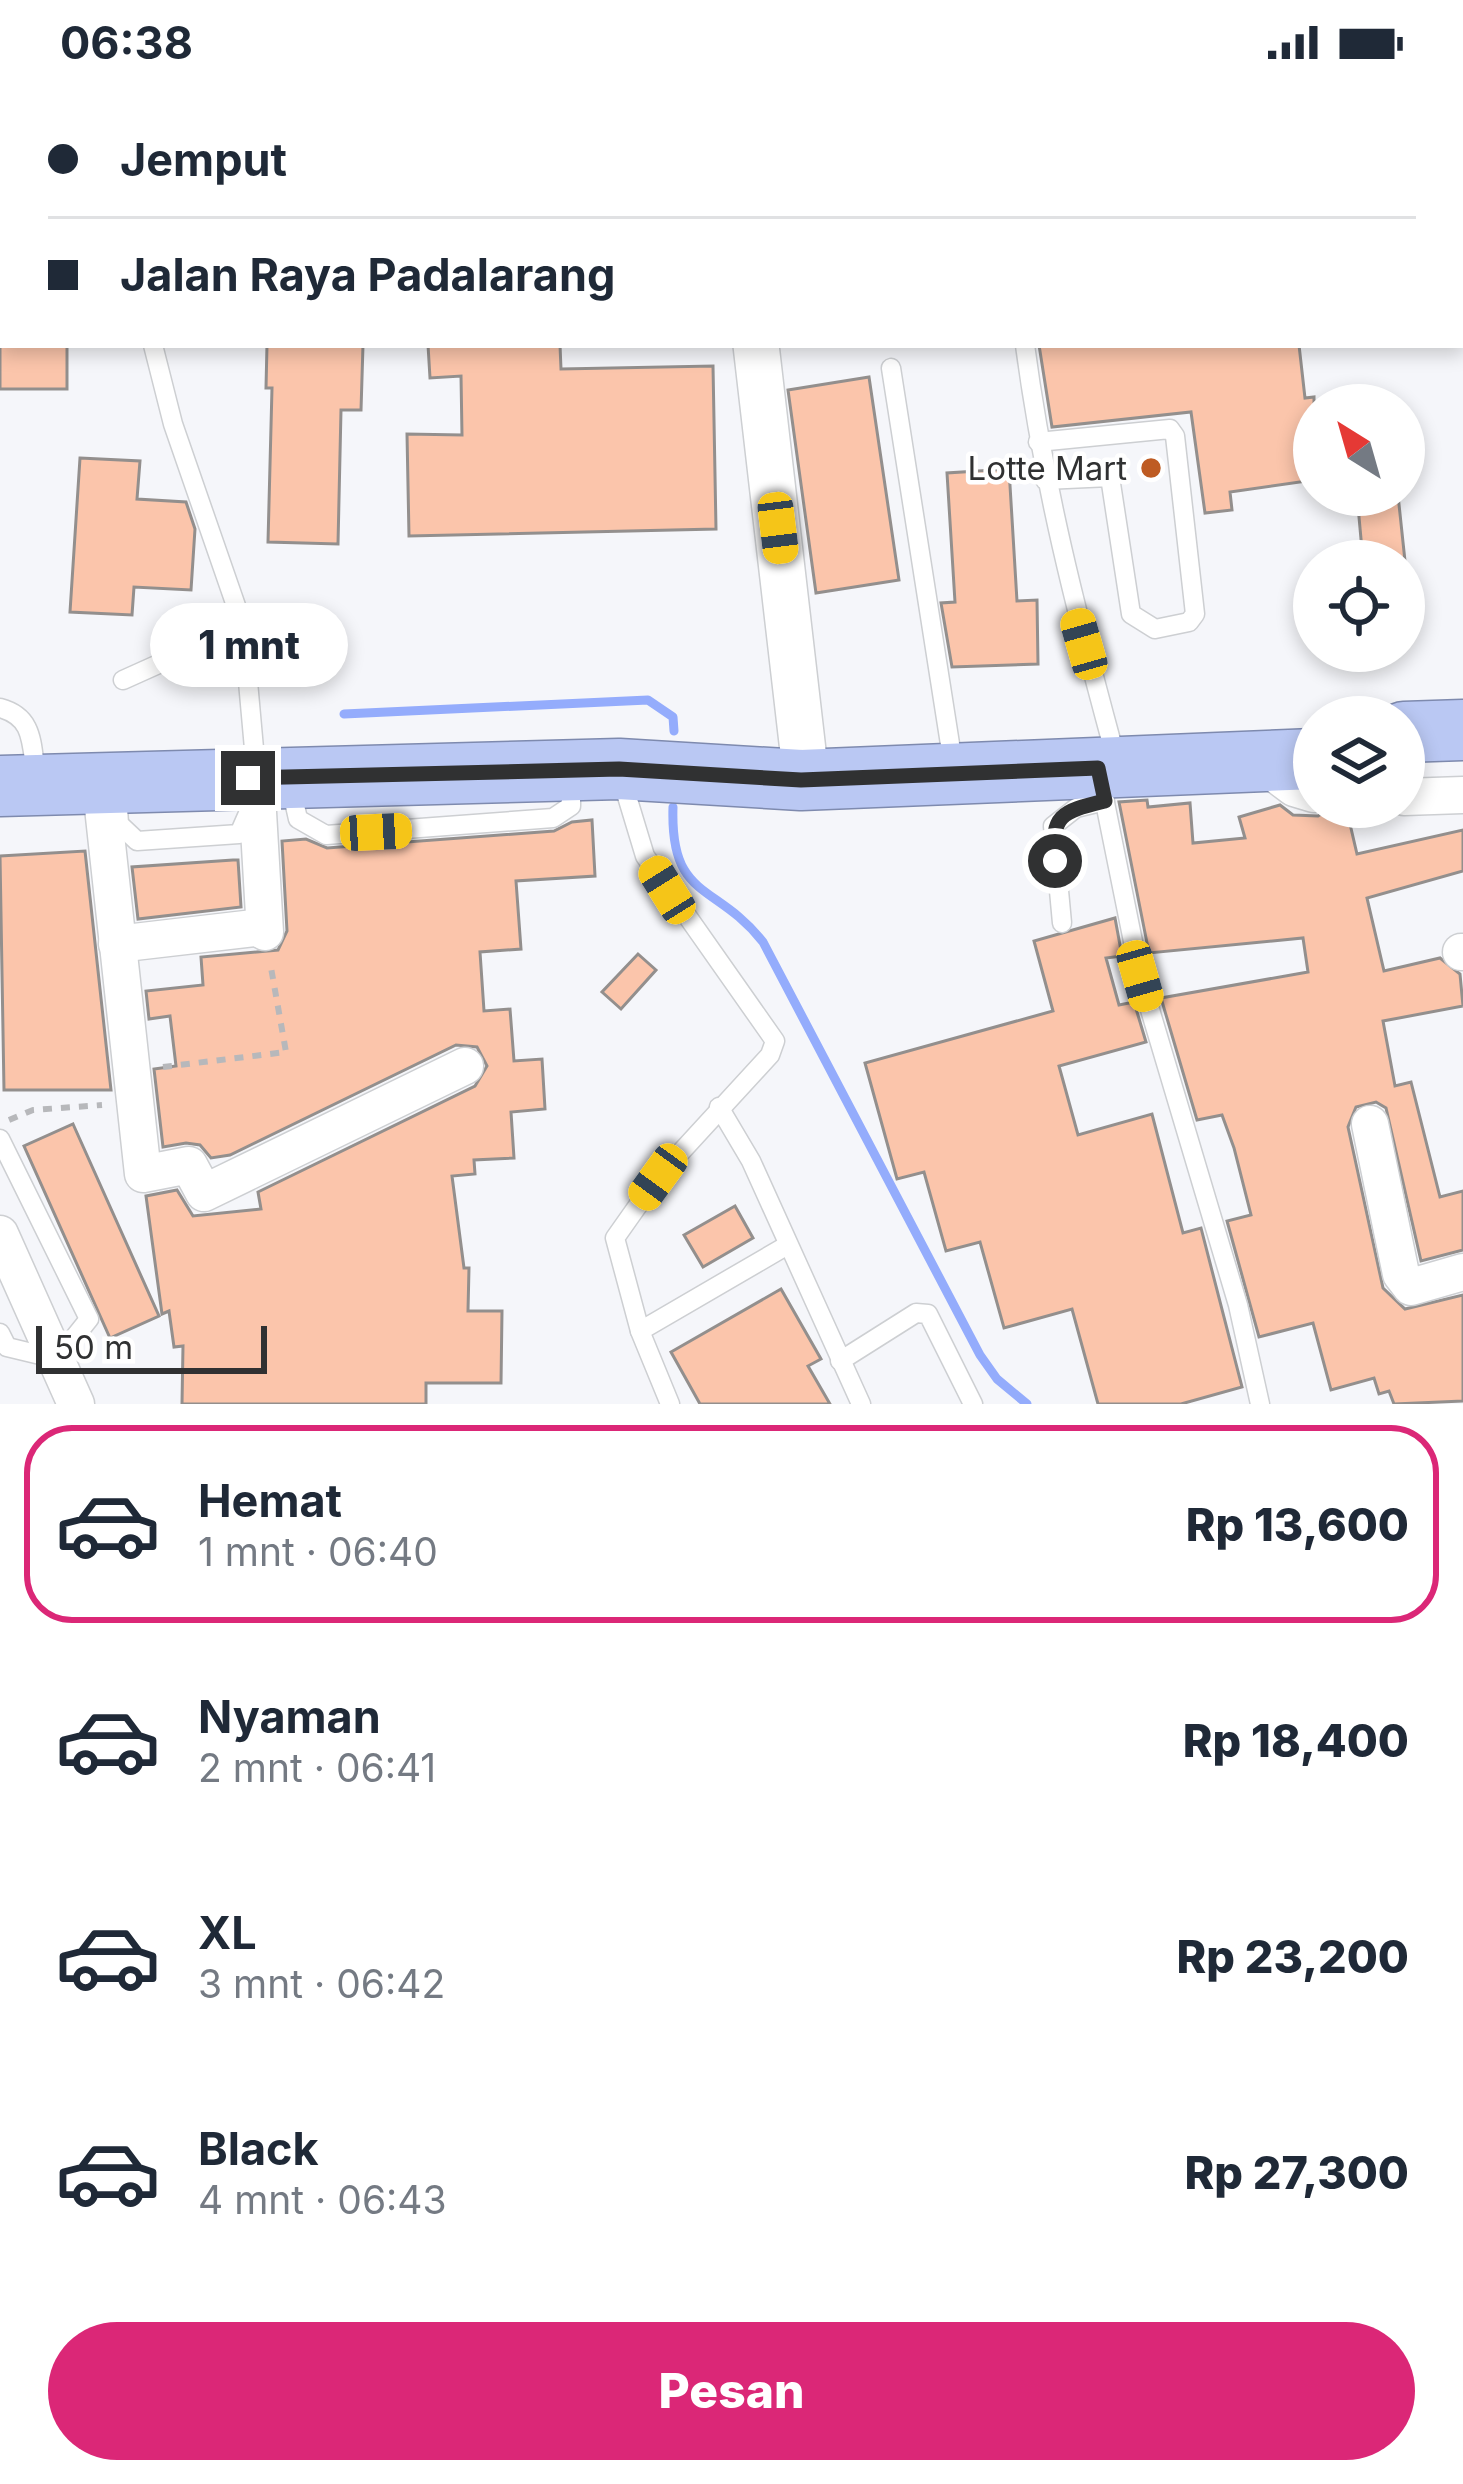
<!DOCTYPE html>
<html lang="id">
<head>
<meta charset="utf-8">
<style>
	body { margin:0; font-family:Inter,sans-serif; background:#f6f6f7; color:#1f2937; height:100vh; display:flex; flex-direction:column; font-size:45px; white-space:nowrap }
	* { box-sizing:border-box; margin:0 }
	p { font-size:39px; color:#747a83 }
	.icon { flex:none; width:66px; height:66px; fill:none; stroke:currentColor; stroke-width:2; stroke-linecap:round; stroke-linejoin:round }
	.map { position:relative; height:1320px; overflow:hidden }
	.sheet { display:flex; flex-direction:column; background:#fff; flex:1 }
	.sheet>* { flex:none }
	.banner { position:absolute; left:0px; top:0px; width:1464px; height:264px; box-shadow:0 6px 18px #0003; display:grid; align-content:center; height:264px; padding:0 48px; background:#fff }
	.needle { width:78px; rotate:323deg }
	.tools { position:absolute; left:1293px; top:300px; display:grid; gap:24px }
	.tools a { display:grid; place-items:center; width:132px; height:132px; border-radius:50%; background:#fff; box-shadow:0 6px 18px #0003; font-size:60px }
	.scale { position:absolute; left:36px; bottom:30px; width:231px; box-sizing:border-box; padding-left:12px; border:6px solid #303132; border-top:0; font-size:33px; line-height:42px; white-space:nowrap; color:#303132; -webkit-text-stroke:9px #fff; paint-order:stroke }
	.end { position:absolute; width:54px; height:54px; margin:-27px; border:15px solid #303132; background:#fff; box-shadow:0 0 0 6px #fff }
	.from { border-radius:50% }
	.bubble { position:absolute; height:84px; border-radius:42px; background:#fff; box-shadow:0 6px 18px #0003; font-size:39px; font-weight:800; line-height:84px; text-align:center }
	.car { position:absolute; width:36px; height:72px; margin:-36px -18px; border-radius:15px; box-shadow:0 0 9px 3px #0007; background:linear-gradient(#f5c518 24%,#345 0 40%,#f5c518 0 76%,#345 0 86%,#f5c518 0) }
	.banner b { display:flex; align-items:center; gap:42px; height:114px; font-size:45px }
	.banner b+b { border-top:3px solid #e0e1e3 }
	.banner i { width:30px; height:30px; background:#1f2937 }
	ul { padding:21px 0 0; list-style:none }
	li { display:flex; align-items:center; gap:36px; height:198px; margin:0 24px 18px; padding:0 24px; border:6px solid transparent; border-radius:48px }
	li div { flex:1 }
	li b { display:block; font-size:45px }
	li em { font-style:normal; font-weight:800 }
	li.active { border-color:#db2777 }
	li>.icon { width:108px; height:108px; stroke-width:1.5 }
	.cta { display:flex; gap:24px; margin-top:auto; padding:24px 48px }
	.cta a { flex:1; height:138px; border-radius:72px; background:#db2777; color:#fff; font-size:48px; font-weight:800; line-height:138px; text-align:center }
	.status { display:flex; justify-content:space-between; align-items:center; height:84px; padding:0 60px; background:#fff; direction:ltr }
	.status svg { height:33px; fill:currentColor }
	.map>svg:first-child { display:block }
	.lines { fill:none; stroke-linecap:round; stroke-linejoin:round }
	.stream { stroke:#94acfc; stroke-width:9 }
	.building { fill:#fbc5ab; stroke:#938f8d; stroke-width:3 }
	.service-casing { stroke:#cdcfd2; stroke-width:21 }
	.minor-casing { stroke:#cdcfd2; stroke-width:39 }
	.tertiary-casing { stroke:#cdcfd2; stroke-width:48 }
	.trunk-casing { stroke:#7e8aae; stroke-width:63 }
	.path { stroke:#b7b8bb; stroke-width:6; stroke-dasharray:9 9; stroke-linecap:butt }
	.service { stroke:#fff; stroke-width:18 }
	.minor { stroke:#fff; stroke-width:36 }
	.tertiary { stroke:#fff; stroke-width:45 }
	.trunk { stroke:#bac8f3; stroke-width:60 }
	.route { stroke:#303132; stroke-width:15 }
	.poi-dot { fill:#be5b23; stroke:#fff; stroke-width:4.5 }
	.labels { text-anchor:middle; stroke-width:9; stroke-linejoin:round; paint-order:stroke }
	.poi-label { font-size:33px; fill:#303132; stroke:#fff; text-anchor:end }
</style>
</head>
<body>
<div class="status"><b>06:38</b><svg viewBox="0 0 49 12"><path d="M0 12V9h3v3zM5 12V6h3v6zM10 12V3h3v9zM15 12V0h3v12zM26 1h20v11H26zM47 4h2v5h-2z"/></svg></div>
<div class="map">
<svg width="1463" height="1320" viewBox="0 0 1463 1320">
	<rect width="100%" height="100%" fill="#f5f6fa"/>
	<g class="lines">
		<g class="stream">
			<path d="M344,630L648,616L673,633L674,647"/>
			<path d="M673,723C670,817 716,798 763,858L980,1271L997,1295L1027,1320"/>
		</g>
	</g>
	<g class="building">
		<rect x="0" y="261" width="67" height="44"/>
		<path d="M267,261H363L361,326H341L338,460L268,458L272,304H266Z"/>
		<path d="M428,261H560L561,285L713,282L716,445L409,452L407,350L462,351L461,292L430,294Z"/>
		<path d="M1039,261H1299L1305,314L1314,313V396L1230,408L1232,426L1205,429L1191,328L1052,343Z"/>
		<path d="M869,293L899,496L816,509L788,306Z"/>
		<path d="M80,374L140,377L137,415L186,418L195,445L191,506L134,503L132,531L70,528Z"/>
		<path d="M1009,385L1017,517L1037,516L1038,580L952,583L941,519L955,518L947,389Z"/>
		<path d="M1357,411H1398L1405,477H1363Z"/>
		<path d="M1147,716L1148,723L1190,719L1193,759L1245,754L1239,733L1280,721L1293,731L1318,732L1332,723H1346L1357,770L1463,746V787L1367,814L1384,887L1440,874L1460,890L1463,922L1383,937L1395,1002L1411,998L1440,1113L1463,1107V1166L1421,1177L1386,1024L1376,1018L1356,1023L1348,1043L1383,1204L1405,1225L1463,1211V1317L1394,1320L1389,1307L1379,1310L1374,1294L1331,1306L1313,1239L1259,1253L1227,1137L1251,1131L1234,1064L1222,1031L1197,1036L1161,914L1308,888L1303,854L1149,869L1119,718Z"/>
		<path d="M592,736L595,792L516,797L521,865L480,868L484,927L510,925L514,977L542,975L545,1025L511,1028L514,1074L474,1076L475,1090L452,1092L464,1184H469L468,1227H502L501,1299H426V1320H182L183,1262L174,1263L169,1227L162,1230L146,1112L177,1106L193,1132L261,1125L258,1108L475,1002L487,982L477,963L456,961L230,1071L211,1074L200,1061L186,1059L163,1063L154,985L176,982L170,932L149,935L146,907L203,901L201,873L278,866L287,847L282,757L306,755L327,764L554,747L572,738Z"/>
		<path d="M85,767L111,1006H4L0,772Z"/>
		<path d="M233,776H238L241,823L138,835L132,783Z"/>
		<path d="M1115,834L1122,872L1106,874L1119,921L1134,918L1146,958L1059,982L1078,1051L1152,1030L1183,1149L1201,1144L1242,1303L1181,1320H1098L1072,1225L1004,1244L980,1158L946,1167L924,1088L897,1095L865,979L1053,927L1034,857Z"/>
		<path d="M638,870L656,886L621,925L602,908Z"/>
		<path d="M73,1040L159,1232L110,1254L24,1062Z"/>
		<path d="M735,1122L753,1154L703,1183L684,1151Z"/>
		<path d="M781,1205L821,1275L808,1282L830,1320H700L671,1268Z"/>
	</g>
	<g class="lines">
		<g class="service-casing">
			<g id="service">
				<path d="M990,0V3"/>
				<path d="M1444,0V3"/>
				<path d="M153,261L173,340L243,542"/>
				<path d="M1025,261C1043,398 1076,527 1112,660"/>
				<path d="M891,284L950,660"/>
				<path d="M1038,358L1170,345L1175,352L1195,530L1189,538L1155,545L1131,530L1110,393L1045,396"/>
				<path d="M123,596L243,542L256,687"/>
				<path d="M0,624C34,633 31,659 36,690"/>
				<path d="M1099,689L1140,892L1238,1221L1260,1320"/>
				<path d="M622,696L645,772L775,957L770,971L658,1093L615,1154L640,1247L670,1320"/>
				<path d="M291,704L298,735L326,751L553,734L571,722V692"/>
				<path d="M118,724L119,740L137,757L239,750L250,725"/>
				<path d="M1062,839L1053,742L1076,724L1105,717"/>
				<path d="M719,1023L751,1077L861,1320"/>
				<path d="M0,1055L89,1235L57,1275L7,1263L0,1249"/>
				<path d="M640,1247L786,1162"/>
				<path d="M840,1277L916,1229L928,1230L973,1320"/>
			</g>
		</g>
		<g class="minor-casing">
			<g id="minor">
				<path d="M1261,679L1294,704L1314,710"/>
				<path d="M256,694L265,848"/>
				<path d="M100,696L143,1090L189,1081L204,1109L465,982"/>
				<path d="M1404,713L1463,711"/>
				<path d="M117,860L254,844"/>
				<path d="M1461,868H1463"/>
				<path d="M1370,1040L1401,1190L1411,1203L1463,1188"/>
				<path d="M0,1150L76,1320"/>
			</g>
		</g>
		<g class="tertiary-casing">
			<g id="tertiary">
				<path d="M728,0V3"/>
				<path d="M756,261L803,667"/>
			</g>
		</g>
		<g class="trunk-casing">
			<g id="trunk">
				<path d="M1404,648L1463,646"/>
				<path d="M0,702L619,685L801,696L1314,675"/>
			</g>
		</g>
		<g class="path">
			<path d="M163,983L286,968L270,878"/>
			<path d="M9,1036L33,1026L102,1021"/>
		</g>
		<use href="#service" class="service"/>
		<use href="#minor" class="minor"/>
		<use href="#tertiary" class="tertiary"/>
		<use href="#trunk" class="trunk"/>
	</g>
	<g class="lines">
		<path class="route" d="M248,694L619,685L801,696L1098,684L1105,717C1061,728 1051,730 1055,777"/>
	</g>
	<circle class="poi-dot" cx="1151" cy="384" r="12"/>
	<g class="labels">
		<g class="poi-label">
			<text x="1127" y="396">Lotte Mart</text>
		</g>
	</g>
</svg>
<div class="tools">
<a><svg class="needle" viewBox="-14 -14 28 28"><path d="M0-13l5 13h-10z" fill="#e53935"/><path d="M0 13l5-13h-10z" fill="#747a83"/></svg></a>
<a><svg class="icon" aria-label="locate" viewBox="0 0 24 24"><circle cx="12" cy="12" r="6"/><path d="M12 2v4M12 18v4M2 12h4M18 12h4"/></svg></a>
<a><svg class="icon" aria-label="layers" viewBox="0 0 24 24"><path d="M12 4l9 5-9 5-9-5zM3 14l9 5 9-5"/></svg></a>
</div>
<div class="scale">50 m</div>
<i class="end from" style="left:1055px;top:777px"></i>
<i class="end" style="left:248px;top:694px"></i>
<div class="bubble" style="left:150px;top:519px;width:198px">1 mnt</div>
<i class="car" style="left:778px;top:444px;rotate:173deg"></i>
<i class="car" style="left:1084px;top:560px;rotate:344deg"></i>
<i class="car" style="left:376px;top:748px;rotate:87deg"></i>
<i class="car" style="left:667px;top:806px;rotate:328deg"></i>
<i class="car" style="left:1140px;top:892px;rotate:164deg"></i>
<i class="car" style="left:658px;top:1093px;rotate:216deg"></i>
<div class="banner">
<b><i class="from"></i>Jemput</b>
<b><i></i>Jalan Raya Padalarang</b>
</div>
</div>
<section class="sheet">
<ul>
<li class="active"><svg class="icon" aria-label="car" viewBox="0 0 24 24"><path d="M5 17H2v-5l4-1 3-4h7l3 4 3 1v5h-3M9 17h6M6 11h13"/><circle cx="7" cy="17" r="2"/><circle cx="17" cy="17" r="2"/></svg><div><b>Hemat</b><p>1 mnt · 06:40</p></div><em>Rp 13,600</em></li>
<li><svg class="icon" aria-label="car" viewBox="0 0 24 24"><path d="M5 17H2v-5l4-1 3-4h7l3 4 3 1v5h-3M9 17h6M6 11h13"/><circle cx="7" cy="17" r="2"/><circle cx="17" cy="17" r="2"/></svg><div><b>Nyaman</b><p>2 mnt · 06:41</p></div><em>Rp 18,400</em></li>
<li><svg class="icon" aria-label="car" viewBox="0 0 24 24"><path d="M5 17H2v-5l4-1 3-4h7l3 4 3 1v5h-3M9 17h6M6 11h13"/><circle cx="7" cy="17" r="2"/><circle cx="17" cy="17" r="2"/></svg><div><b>XL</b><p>3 mnt · 06:42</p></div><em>Rp 23,200</em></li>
<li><svg class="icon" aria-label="car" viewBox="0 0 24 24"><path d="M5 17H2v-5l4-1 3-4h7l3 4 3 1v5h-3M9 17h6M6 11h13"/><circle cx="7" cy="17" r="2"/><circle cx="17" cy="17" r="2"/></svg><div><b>Black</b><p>4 mnt · 06:43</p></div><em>Rp 27,300</em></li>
</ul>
<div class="cta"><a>Pesan</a></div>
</section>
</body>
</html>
